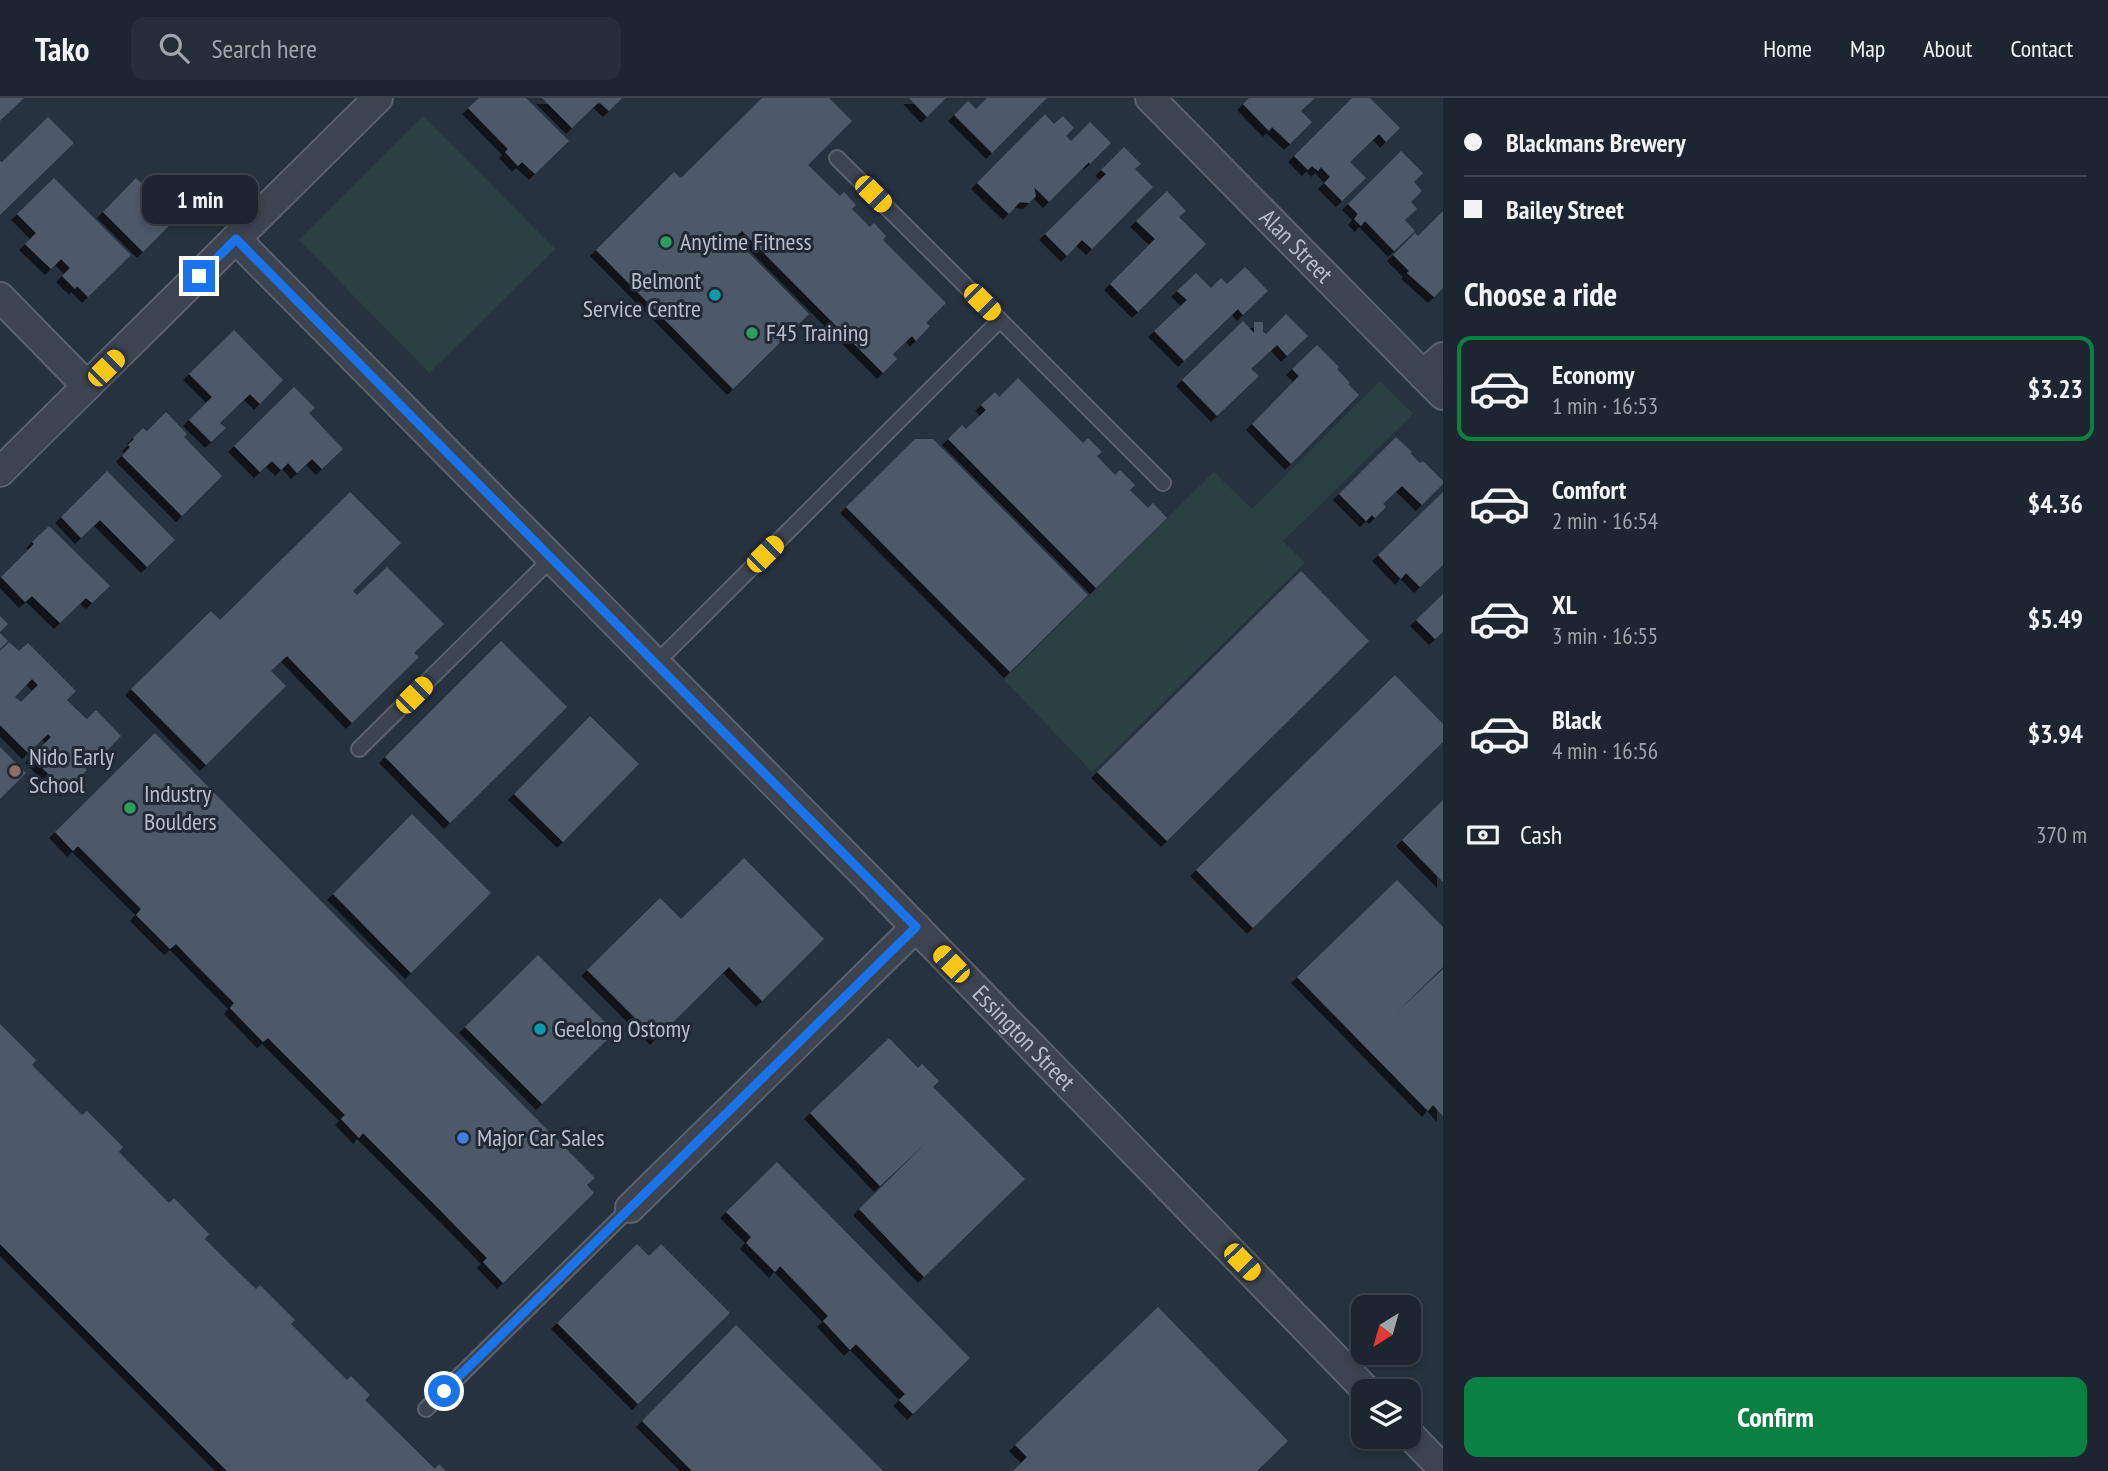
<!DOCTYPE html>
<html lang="en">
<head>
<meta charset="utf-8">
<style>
	body { margin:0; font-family:"PT Sans Narrow",sans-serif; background:#252e38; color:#f1f3f6; height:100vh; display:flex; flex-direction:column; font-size:26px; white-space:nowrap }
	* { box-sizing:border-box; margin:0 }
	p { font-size:23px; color:#a0a5ab }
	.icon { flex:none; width:38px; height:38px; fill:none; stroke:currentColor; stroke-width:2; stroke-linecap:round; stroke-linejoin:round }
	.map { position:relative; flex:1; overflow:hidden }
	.side { display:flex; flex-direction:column; background:#1d2630; width:665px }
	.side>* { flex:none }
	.hud { display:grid; align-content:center; height:154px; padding:0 21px; background:#1d2630 }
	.needle { width:46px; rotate:217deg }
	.controls { position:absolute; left:1351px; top:1197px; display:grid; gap:14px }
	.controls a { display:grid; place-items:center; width:70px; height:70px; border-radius:14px; background:#1d2630; box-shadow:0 4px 10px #0003,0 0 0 2px #3b434c; font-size:35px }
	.end { position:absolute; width:32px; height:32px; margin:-16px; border:9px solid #1a73e8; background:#fff; box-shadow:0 0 0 4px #fff }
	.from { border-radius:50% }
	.bubble { position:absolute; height:49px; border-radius:14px; background:#1d2630; box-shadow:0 4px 10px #0003,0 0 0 2px #3b434c; font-size:23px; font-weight:700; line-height:49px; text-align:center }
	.car { position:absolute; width:21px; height:42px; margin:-21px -10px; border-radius:9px; box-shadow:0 0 5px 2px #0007; background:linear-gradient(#f5c518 24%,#345 0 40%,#f5c518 0 76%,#345 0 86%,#f5c518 0) }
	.hud b { display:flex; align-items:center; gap:24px; height:66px; font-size:26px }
	.hud b+b { border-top:2px solid #3b434c }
	.hud i { width:18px; height:18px; background:#f1f3f6 }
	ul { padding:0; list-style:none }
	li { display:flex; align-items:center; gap:21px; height:105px; margin:0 14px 10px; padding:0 7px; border:4px solid transparent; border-radius:14px }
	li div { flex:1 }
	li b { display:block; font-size:26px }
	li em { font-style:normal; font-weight:700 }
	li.active { border-color:#0b8043 }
	li>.icon { width:63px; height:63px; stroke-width:1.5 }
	h2 { padding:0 21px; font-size:32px; line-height:84px }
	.pay { display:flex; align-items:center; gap:18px; height:77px; padding:0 21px; font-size:26px }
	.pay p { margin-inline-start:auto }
	.action { display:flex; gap:14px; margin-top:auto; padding:14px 21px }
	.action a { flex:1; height:80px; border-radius:14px; background:#0b8043; color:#fff; font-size:28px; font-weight:700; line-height:80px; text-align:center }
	header { display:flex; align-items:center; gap:42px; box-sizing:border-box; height:98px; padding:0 35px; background:#1d2630; border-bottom:2px solid #3b434c }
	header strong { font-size:33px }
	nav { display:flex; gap:38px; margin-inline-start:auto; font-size:24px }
	.search { width:490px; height:63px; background:#252e38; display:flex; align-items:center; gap:18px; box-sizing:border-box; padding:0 24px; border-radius:14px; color:#a0a5ab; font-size:26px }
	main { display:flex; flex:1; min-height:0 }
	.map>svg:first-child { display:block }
	.green { fill:#2a4042 }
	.building { fill:#4d5968; fill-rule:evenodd; filter:url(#shadow) }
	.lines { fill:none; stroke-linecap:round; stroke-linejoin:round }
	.lane-casing { stroke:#59626d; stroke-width:18 }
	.street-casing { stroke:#59626d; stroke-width:32 }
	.lane { stroke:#3b4450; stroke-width:14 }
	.street { stroke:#3b4450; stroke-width:28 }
	.route { stroke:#1a73e8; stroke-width:9 }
	.leisure-dot { fill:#2e9e5b; stroke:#202935; stroke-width:2.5 }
	.culture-dot { fill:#0f9aa8; stroke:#202935; stroke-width:2.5 }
	.education-dot { fill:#8d6e63; stroke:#202935; stroke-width:2.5 }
	.shop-dot { fill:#3f7fe0; stroke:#202935; stroke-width:2.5 }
	.labels { text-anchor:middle; stroke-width:6; stroke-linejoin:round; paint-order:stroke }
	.poi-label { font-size:24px; fill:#b8bfca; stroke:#202935; text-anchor:start }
	.street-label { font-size:24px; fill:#b8bfca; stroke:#202935 }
</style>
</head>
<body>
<header>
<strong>Tako</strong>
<div class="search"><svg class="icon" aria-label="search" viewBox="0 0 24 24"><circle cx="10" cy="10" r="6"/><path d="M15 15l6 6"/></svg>Search here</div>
<nav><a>Home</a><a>Map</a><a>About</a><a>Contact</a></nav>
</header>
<main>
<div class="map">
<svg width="1443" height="1373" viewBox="0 0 1443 1373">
	<defs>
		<filter id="shadow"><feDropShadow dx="-6" dy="6" stdDeviation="0" flood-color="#0009"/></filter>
	</defs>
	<rect width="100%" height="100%" fill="#273240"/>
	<g class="green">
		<path d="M423,18L555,151L429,275L299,142Z"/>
		<path d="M1380,283L1413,316L1283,443L1305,465L1092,674L1004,582L1214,374L1252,411Z"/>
	</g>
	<g class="building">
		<path d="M0,0H24L0,23Z"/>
		<path d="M479,0H526L569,43L535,76L522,64L518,68L505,54L508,51L468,10Z"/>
		<path d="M542,0H622L609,13L599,4L572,30Z"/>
		<path d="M762,0H829L852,23L808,67L840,98L844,94L856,107L852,111L870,129L874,125L886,138L883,142L946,205L926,225L930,228L916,243L912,238L893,256L897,261L883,275L742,133L734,140L809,216L733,291L596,152L674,74L681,80Z"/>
		<path d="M909,0H946L927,19Z"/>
		<path d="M987,0H1047L992,55L954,17L968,3L976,11Z"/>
		<path d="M1249,0H1315L1301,13L1312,24L1290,46L1272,29L1269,33L1243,6Z"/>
		<path d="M1352,0H1370L1400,30L1386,44L1379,36L1350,64L1366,80L1342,103L1324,85L1330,79L1321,69L1318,73L1312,68L1308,72L1294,58Z"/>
		<path d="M1045,16L1054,26L1063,18L1074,30L1066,38L1071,43L1090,24L1111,45L1090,66L1089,64L1049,104L1034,89L1036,98L1029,105L1020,104L1009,116L977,85Z"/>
		<path d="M48,19L74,45L0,117V63L2,64Z"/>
		<path d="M1124,49L1141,66L1135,71L1153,89L1092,151L1082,142L1067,158L1045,136L1106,76L1101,72Z"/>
		<path d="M1401,53L1423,75L1414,84L1422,93L1411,104L1417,111L1405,122L1415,133L1394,153L1365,123L1361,128L1354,121L1358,116L1348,106Z"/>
		<path d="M54,80L131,157L88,199L77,188L75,191L62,178L70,170L61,161L51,171L25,146L36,135L17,116Z"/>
		<path d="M136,80L177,120L143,154L103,114Z"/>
		<path d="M1167,93L1186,113L1179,119L1206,146L1138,214L1110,186L1155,141L1136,123Z"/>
		<path d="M1443,113V190L1434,199L1407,175L1409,173L1393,157L1415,135L1418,138Z"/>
		<path d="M1245,169L1268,193L1243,217L1238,211L1184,263L1154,233L1187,202L1177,193L1196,175L1211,190L1221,180L1227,186Z"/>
		<path d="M1286,216L1308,238L1287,258L1277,247L1251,271L1259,278L1217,318L1182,282L1243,223L1254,235V224H1263V234L1266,236Z"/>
		<path d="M234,232L283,282L260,306L250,296L220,325L226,330L211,344L189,322L212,299L189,276Z"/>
		<path d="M1317,247L1339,269L1337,271L1350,285L1348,286L1359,297L1291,366L1252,326L1299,278L1292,271Z"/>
		<path d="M1018,280L1083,345L1088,340L1102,354L1097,358L1115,377L1120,372L1135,387L1130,392L1148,410L1153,405L1167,420L1096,490L948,341L962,327L966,331L986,312L981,307L995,294L999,299Z"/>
		<path d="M294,289L315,310L309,315L343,351L322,371L312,361L297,375L288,365L281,372L272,363L260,374L234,348Z"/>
		<path d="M166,314L187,336L184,339L222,378L182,418L122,358L130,349L128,347L134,341L133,340L143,330L147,333Z"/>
		<path d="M1396,339L1412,354L1410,355L1420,365L1423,363L1443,383V386L1422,407L1402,388L1383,406L1386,409L1375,420L1372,417L1366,423L1339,396Z"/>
		<path d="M915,341H933L1088,497L1010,574L846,409Z"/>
		<path d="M107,373L175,442L147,469L100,422L81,440L61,419Z"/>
		<path d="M350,394L401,445L353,493L357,497L387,469L444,526L414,555L419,559L352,625L287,558L271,573L286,588L206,667L131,591L211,513L220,522Z"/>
		<path d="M1443,394V467L1420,489L1406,475L1401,481L1378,457Z"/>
		<path d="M49,428L110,488L92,505L86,500L60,525L32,498L25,504L1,479L34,446L32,444Z"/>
		<path d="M1301,473L1369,543L1167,743L1097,674Z"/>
		<path d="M1443,496V534L1435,541L1416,522Z"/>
		<path d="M0,518L8,526L0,534Z"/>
		<path d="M0,535L8,543L0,551Z"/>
		<path d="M501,543L567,609L450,725L385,659Z"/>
		<path d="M9,544L19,553L28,545L76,593L67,602L77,612L87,621L96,612L121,638L103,657L98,653L83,668L87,672L66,693L31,659L51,639L48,636L28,655L0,627V553ZM32,581L38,587L21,604L15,599Z"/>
		<path d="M1395,577L1443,626V644L1253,830L1196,772Z"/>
		<path d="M590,618L639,666L563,744L514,696Z"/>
		<path d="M155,635L595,1080L587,1087L594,1095L503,1185L483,1164L487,1160L433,1105L363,1035L359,1040L341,1021L345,1017L268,940L263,944L230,910L234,905L205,876L176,846L170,851L136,817L141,811L78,748L73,753L55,734Z"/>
		<path d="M0,649L26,675L0,701Z"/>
		<path d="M1443,702V784L1402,742Z"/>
		<path d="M412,716L491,795L411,875L333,796Z"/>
		<path d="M744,760L824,841L762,903L729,869L656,941L587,872L660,800L681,821Z"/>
		<path d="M1397,782L1443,829V869L1394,917L1443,871V1018L1433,1007L1428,1013L1297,879Z"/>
		<path d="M538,857L615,934L542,1006L465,929Z"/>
		<path d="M0,926L36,962L32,967L82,1017L87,1013L123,1049L119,1054L169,1105L174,1100L209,1136L205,1141L230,1166L256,1191L260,1187L295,1222L291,1226L347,1282L351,1278L370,1297L365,1302L435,1371L439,1366L446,1373H227L0,1146Z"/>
		<path d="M889,940L918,970L922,966L939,983L933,989L1025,1081L924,1179L859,1111L926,1045L880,1088L810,1015Z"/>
		<path d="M777,1064L970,1260L913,1316L899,1302L905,1296L856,1246L850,1252L823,1223L828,1218L780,1168L775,1174L746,1145L751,1139L726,1114Z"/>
		<path d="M637,1146L649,1158L661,1146L730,1215L638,1306L557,1225Z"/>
		<path d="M1158,1209L1288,1343L1257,1373H1013L1027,1359L1015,1347Z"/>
		<path d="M736,1227L819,1309L883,1373H692L642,1323Z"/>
	</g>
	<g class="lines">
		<g class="lane-casing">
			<g id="lane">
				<path d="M837,60L1000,222"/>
				<path d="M656,565L1000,222L1163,385"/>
				<path d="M359,651L552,460"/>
				<path d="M426,1311L630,1110"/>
			</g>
		</g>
		<g class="street-casing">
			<g id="street">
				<path id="s1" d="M1150,0L1443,297"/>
				<path id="s2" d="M236,141L865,777L1367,1293"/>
				<path d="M0,199L87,288"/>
				<path d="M1423,277L1443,259"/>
				<path d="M0,374L378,0"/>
				<path d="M630,1110L916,829"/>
				<path d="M1409,1336L1443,1371"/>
			</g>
		</g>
		<use href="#lane" class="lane"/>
		<use href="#street" class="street"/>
	</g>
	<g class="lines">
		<path class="route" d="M199,178L236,141L916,829L444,1293"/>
	</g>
	<g class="leisure-dot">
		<circle cx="666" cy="144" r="7"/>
		<circle cx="752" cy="235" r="7"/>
		<circle cx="130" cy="710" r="7"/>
	</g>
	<g class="culture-dot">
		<circle cx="715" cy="197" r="7"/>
		<circle cx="540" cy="931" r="7"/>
	</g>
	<circle class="education-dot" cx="15" cy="673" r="7"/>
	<circle class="shop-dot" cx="463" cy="1040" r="7"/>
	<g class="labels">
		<g class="poi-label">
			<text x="680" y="152">Anytime Fitness</text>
			<text x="701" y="191" text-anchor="end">Belmont<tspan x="701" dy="28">Service Centre</tspan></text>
			<text x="766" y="243">F45 Training</text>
			<text x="29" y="667">Nido Early<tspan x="29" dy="28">School</tspan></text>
			<text x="144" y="704">Industry<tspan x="144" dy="28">Boulders</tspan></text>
			<text x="554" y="939">Geelong Ostomy</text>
			<text x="477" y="1048">Major Car Sales</text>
		</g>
		<g class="street-label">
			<text dy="8" stroke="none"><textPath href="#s1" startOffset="208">Alan Street</textPath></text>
			<text dy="8" stroke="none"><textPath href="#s2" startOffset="1122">Essington Street</textPath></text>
		</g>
	</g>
</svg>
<div class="controls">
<a><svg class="needle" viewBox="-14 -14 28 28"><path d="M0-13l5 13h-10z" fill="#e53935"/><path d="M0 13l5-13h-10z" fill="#a0a5ab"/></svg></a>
<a><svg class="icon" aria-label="layers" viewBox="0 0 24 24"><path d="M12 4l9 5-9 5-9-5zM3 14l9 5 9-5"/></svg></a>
</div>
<i class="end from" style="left:444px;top:1293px"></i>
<i class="end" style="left:199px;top:178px"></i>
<div class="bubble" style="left:142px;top:77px;width:116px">1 min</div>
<i class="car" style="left:873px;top:96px;rotate:135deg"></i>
<i class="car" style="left:982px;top:204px;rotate:135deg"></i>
<i class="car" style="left:106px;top:270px;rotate:45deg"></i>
<i class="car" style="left:765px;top:456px;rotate:45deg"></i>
<i class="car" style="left:414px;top:597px;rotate:45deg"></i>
<i class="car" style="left:951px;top:866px;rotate:316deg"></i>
<i class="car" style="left:1242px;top:1164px;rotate:136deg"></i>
</div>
<section class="side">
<div class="hud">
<b><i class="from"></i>Blackmans Brewery</b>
<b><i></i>Bailey Street</b>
</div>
<h2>Choose a ride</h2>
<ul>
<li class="active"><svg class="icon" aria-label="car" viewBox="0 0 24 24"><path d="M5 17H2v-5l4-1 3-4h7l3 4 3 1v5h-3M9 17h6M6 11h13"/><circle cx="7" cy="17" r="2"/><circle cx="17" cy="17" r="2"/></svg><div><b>Economy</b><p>1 min · 16:53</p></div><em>$3.23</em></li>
<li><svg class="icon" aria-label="car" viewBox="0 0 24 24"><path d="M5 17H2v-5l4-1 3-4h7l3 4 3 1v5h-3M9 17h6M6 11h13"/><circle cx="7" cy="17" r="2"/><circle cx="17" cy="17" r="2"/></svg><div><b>Comfort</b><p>2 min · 16:54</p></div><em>$4.36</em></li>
<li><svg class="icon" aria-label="car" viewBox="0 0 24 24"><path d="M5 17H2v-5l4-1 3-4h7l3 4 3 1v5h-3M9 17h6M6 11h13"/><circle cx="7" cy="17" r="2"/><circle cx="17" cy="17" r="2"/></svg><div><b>XL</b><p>3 min · 16:55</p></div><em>$5.49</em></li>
<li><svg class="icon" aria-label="car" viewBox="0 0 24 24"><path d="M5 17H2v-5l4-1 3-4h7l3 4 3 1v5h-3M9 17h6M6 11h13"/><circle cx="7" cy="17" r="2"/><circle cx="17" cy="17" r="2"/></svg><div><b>Black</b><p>4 min · 16:56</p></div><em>$3.94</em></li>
</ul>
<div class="pay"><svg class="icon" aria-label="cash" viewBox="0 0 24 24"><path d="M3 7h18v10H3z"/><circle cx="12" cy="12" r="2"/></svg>Cash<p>370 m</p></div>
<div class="action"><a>Confirm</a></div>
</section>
</main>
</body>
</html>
